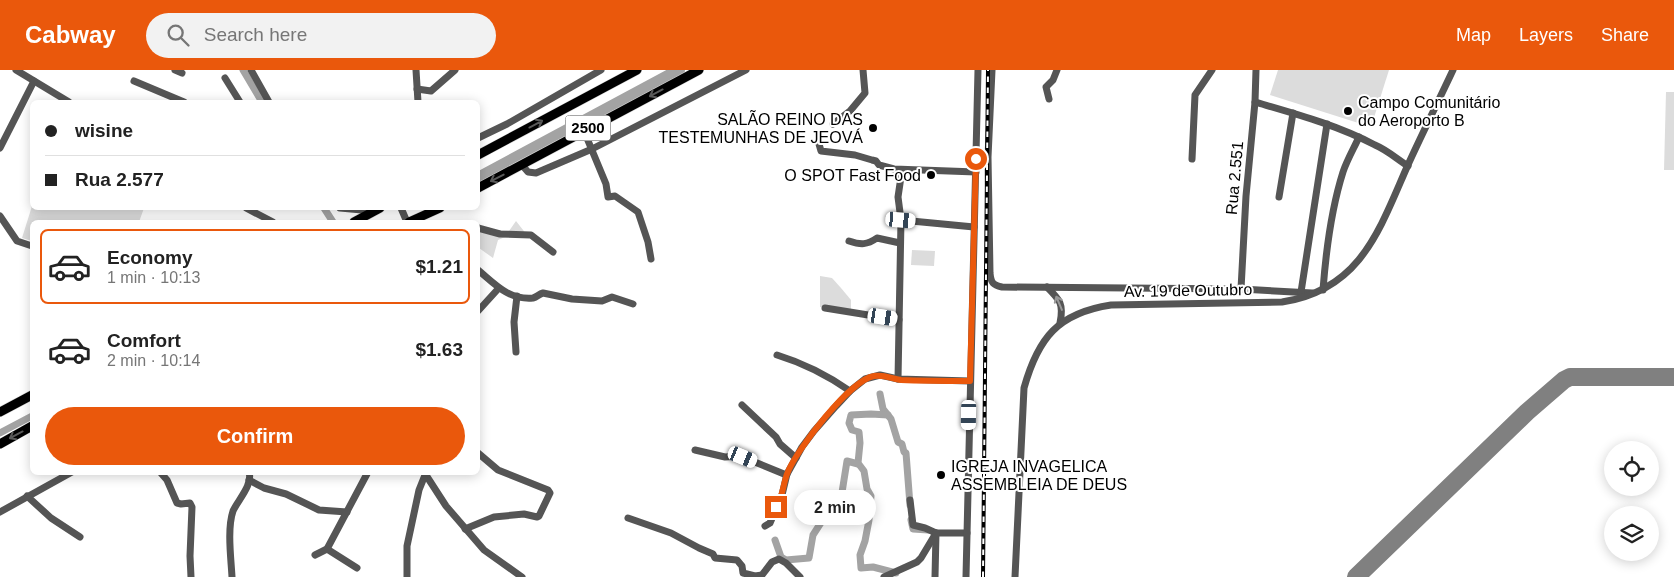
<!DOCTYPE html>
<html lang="en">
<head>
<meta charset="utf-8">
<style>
	body { margin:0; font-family:Arial,sans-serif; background:#f2f2f2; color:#222; height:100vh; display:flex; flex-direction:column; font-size:19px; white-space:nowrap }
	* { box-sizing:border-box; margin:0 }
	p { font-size:16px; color:#767676 }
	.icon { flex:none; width:28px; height:28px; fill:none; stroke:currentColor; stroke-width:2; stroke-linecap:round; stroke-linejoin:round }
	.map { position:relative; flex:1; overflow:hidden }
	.sheet { position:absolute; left:30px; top:150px; width:450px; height:255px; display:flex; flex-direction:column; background:#fff; border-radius:8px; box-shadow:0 2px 12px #0003 }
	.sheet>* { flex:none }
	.top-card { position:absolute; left:30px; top:30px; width:450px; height:110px; border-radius:8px; box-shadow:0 2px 12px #0003; display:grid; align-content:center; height:110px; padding:0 15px; background:#fff }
	.buttons { position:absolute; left:1604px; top:371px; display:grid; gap:10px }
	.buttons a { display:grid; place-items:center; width:55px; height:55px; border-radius:50%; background:#fff; box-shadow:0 2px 12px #0003; font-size:25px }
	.end { position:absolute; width:22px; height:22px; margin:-11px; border:6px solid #ea580c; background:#fff; box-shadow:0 0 0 2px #fff }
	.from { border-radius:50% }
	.bubble { position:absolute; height:35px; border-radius:18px; background:#fff; box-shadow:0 2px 12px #0003; font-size:16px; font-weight:800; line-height:35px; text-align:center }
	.car { position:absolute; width:15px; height:30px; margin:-15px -8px; border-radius:6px; box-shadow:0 0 4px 1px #0007; background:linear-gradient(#fff 24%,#345 0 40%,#fff 0 76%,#345 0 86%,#fff 0) }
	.top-card b { display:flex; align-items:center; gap:18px; height:48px; font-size:19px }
	.top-card b+b { border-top:1px solid #e0e0e0 }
	.top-card i { width:12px; height:12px; background:#222 }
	ul { padding:9px 0 0; list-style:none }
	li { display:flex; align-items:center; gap:15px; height:75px; margin:0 10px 8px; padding:0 5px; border:2px solid transparent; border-radius:8px }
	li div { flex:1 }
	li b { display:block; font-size:19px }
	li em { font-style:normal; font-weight:800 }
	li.on { border-color:#ea580c }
	li>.icon { width:45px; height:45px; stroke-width:1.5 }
	.primary-button { display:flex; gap:10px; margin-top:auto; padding:10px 15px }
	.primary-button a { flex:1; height:58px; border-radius:30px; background:#ea580c; color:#fff; font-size:20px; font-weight:800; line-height:58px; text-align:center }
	header { display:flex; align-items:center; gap:30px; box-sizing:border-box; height:70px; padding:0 25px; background:#ea580c; color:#fff }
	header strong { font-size:24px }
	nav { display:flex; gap:28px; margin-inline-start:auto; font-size:18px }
	.search { width:350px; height:45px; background:#f2f2f2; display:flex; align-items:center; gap:12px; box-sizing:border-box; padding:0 18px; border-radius:28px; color:#767676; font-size:19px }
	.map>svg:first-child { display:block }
	.green { fill:#dcdcdc }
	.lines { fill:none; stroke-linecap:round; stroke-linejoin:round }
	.canal { stroke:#a3a3a3; stroke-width:7 }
	.river { stroke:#a3a3a3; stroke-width:12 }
	.taxiway { stroke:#808080; stroke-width:18 }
	.major-casing { stroke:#dbdbdb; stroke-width:10 }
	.minor { stroke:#555; stroke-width:7 }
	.major { stroke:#000; stroke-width:9 }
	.rail-casing { stroke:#000; stroke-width:4 }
	.rail { stroke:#fff; stroke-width:2; stroke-dasharray:5.5; stroke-linecap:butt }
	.oneway { stroke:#595959 }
	.oneway2 { stroke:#999 }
	.route { stroke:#ea580c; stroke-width:6 }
	.poi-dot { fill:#000; stroke:#fff; stroke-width:2 }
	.labels { text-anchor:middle; stroke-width:4; stroke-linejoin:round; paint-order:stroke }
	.shield { fill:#fff; stroke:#4c4c4c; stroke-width:1 }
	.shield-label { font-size:15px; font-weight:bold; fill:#000 }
	.poi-label { font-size:16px; fill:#000; stroke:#fff; text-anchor:start }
	.street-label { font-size:16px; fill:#000; stroke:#fff }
</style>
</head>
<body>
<header>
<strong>Cabway</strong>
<div class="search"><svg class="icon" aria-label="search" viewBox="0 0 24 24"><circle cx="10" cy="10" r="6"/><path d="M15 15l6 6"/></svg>Search here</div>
<nav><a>Map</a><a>Layers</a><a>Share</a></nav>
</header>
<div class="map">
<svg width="1674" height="507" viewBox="0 0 1674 507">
	<rect width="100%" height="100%" fill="#fff"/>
	<g class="green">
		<path d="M1278,0H1389L1371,57L1270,25Z"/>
		<path d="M1666,22H1674V100H1664Z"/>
		<path d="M32,136V138H144L139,152H32V171L22,168Z"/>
		<path d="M516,151L527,165H510L498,170L493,188L479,178V159L509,161Z"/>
		<path d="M912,180L935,181L934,196L911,195Z"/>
		<path d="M820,206L832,208L841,218L851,230V242L820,237Z"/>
	</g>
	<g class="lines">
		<g class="canal">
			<path d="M243,0L262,32"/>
			<path d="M324,138L333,152"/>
			<path d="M880,324L883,339L891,349L898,372L902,374L904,382L906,383L910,435"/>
			<path d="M888,345L871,344L851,345L849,353L852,360L859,362L860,373L858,393L864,401L867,419L871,426L869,450L865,471L860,485L861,498L873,497L896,503"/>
			<path d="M0,363L32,346"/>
			<path d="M911,450L913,459L928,460"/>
			<path d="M775,470L781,487L786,490L809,488L813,465L822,451L828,434L840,435L847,391L858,394"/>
		</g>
		<path class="river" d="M478,108L679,0"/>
		<path class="taxiway" d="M1356,507L1527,342L1564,310L1570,307H1674"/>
		<g class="major-casing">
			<g id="major">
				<path d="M478,85L637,0"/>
				<path d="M478,118L699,0"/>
				<path d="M354,152L380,138"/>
				<path d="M409,152L440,138"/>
				<path d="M0,342L32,325"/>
				<path d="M0,374L32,356"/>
			</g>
		</g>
		<g class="minor">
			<path d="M16,0L69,32"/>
			<path d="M175,0L182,3"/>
			<path d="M251,0L269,32"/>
			<path d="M416,0L418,32"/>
			<path d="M992,0L988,87L990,203C991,213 993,215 1002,217L1241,219L1312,223"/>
			<path d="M225,8L240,32"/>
			<path d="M134,11L184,32"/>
			<path d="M417,19L431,21L455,0"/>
			<path d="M1049,29L1046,17L1053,10L1057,0"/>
			<path d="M1255,32C1296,44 1337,55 1375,75C1387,80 1397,89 1408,96"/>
			<path d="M833,54L850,41L865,23L863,0"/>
			<path d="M584,61L606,114L608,127L615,126L638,142L648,172L651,189"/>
			<path d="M478,68L507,54L601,0"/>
			<path d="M819,74L821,81L855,85L872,90L876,91L879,95L894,99L976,102"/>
			<path d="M0,78L34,11"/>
			<path d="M1192,89L1195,25L1212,0"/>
			<path d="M522,95L528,102L536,103L592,79L746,0"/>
			<path d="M1279,127L1293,43"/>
			<path d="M246,138L273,152"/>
			<path d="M340,138L373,141"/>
			<path d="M401,138L407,152"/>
			<path d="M0,146L17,171L32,176"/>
			<path d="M901,150L974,157"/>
			<path d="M478,158L500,164L531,165L553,182"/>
			<path d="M849,171C861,175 867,175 877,168L900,173"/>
			<path d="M478,200C495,214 508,230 533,228C537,227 539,224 543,223L572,229L602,231L612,227L633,234"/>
			<path d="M1047,217C1060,230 1064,234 1060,253"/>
			<path d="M1241,219L1246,126L1255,32L1256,0"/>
			<path d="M1323,220C1326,180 1331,140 1343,102C1347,90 1354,78 1359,67"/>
			<path d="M1301,222L1327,54"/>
			<path d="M825,238L899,250"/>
			<path d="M478,241L498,219"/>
			<path d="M516,282L514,252L517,226"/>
			<path d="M777,285C803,293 827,305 850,321"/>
			<path d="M898,309L901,150L898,127L902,100"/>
			<path d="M742,335L776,367L780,374L796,388"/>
			<path d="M695,380L725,387L740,386L784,404H787"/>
			<path d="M160,402L167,410L177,433L181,434L190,433L192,437L190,486L191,507"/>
			<path d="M424,402L446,436L484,480L522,507"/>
			<path d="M249,410L264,418L286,424L319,440L347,442"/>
			<path d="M27,426L51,448L80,467"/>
			<path d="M910,430L913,455L925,458L936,463H967"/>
			<path d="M0,442L72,402"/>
			<path d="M628,448L671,463L699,478L713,484L715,488L737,490L742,496L743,503L755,506L762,505L772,492L779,489L786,493L800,507"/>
			<path d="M765,456L770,453L782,425L787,404L802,377L814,361L836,336L850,321L865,309L880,305L898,309L970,311"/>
			<path d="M465,459L494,447L524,444L537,447L539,446L550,423L548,420L498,400L478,383"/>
			<path d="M327,479L357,498"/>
			<path d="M315,485L327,479L368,402"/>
			<path d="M232,507C231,488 227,459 233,441C238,430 253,415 249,402"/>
			<path d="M407,507V476L419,420L425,405"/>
			<path d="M884,507L917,492L921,488L936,463"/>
			<path d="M935,507L936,463"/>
			<path d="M966,507L978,0"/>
			<path d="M1015,507L1024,318C1038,268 1058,243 1111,235L1282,232C1360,220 1379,161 1407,97C1422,64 1438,32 1453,0"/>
		</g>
		<use href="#major" class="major"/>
		<g class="rail-casing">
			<path id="rail" d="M983,507L988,0"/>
		</g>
		<use href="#rail" class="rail"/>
	</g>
	<defs><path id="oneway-shaft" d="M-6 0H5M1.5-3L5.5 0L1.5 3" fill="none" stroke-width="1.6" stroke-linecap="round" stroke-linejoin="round" transform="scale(1.25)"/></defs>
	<g class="oneway">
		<use href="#oneway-shaft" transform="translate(656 23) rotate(152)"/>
		<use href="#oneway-shaft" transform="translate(536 54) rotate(-28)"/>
		<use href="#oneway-shaft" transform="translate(497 108) rotate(153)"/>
		<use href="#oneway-shaft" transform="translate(16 365) rotate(152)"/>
	</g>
	<use class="oneway2" href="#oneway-shaft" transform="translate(1059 233) rotate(-113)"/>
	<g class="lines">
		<path class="route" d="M776,437C783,426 783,415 787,404C796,380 850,310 874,306C884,304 892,309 901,310C924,311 947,311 970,311L976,89"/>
	</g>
	<g class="poi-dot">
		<circle cx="1348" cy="41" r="5"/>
		<circle cx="873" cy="58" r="5"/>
		<circle cx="931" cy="105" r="5"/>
		<circle cx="941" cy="405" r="5"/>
	</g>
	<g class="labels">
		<rect class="shield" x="565.5" y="45.5" width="45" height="25" rx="4"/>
		<g class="shield-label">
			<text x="588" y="63">2500</text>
		</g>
		<g class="poi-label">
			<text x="1358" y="38">Campo Comunitário<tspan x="1358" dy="18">do Aeroporto B</tspan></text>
			<text x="863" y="55" text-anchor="end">SALÃO REINO DAS<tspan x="863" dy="18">TESTEMUNHAS DE JEOVÁ</tspan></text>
			<text x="921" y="111" text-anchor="end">O SPOT Fast Food</text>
			<text x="951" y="402">IGREJA INVAGELICA<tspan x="951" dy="18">ASSEMBLEIA DE DEUS</tspan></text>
		</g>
		<g class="street-label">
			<text transform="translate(1234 108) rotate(-85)" y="6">Rua 2.551</text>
			<text transform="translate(1188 220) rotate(-1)" y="6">Av. 19 de Outubro</text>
		</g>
	</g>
</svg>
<div class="buttons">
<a><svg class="icon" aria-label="locate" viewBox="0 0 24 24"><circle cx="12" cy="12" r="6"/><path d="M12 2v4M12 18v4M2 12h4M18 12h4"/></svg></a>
<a><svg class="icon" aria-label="layers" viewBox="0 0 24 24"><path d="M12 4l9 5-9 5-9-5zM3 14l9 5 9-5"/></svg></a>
</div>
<i class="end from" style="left:976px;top:89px"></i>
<i class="end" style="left:776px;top:437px"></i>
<div class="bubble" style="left:794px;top:420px;width:82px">2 min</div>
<i class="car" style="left:901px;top:150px;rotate:95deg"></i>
<i class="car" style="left:883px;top:247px;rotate:99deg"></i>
<i class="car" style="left:969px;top:345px;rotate:181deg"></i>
<i class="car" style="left:743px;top:387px;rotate:112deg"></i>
<div class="top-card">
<b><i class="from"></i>wisine</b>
<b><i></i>Rua 2.577</b>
</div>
<section class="sheet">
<ul>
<li class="on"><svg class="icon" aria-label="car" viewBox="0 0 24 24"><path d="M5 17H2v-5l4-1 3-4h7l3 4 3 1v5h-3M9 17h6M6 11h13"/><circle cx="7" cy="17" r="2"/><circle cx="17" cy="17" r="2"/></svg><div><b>Economy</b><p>1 min · 10:13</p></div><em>$1.21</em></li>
<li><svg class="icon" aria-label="car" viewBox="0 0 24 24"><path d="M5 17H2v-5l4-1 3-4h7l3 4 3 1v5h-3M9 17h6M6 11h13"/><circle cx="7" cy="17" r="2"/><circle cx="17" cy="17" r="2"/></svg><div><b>Comfort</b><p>2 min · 10:14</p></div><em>$1.63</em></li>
</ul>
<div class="primary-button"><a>Confirm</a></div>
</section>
</div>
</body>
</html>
